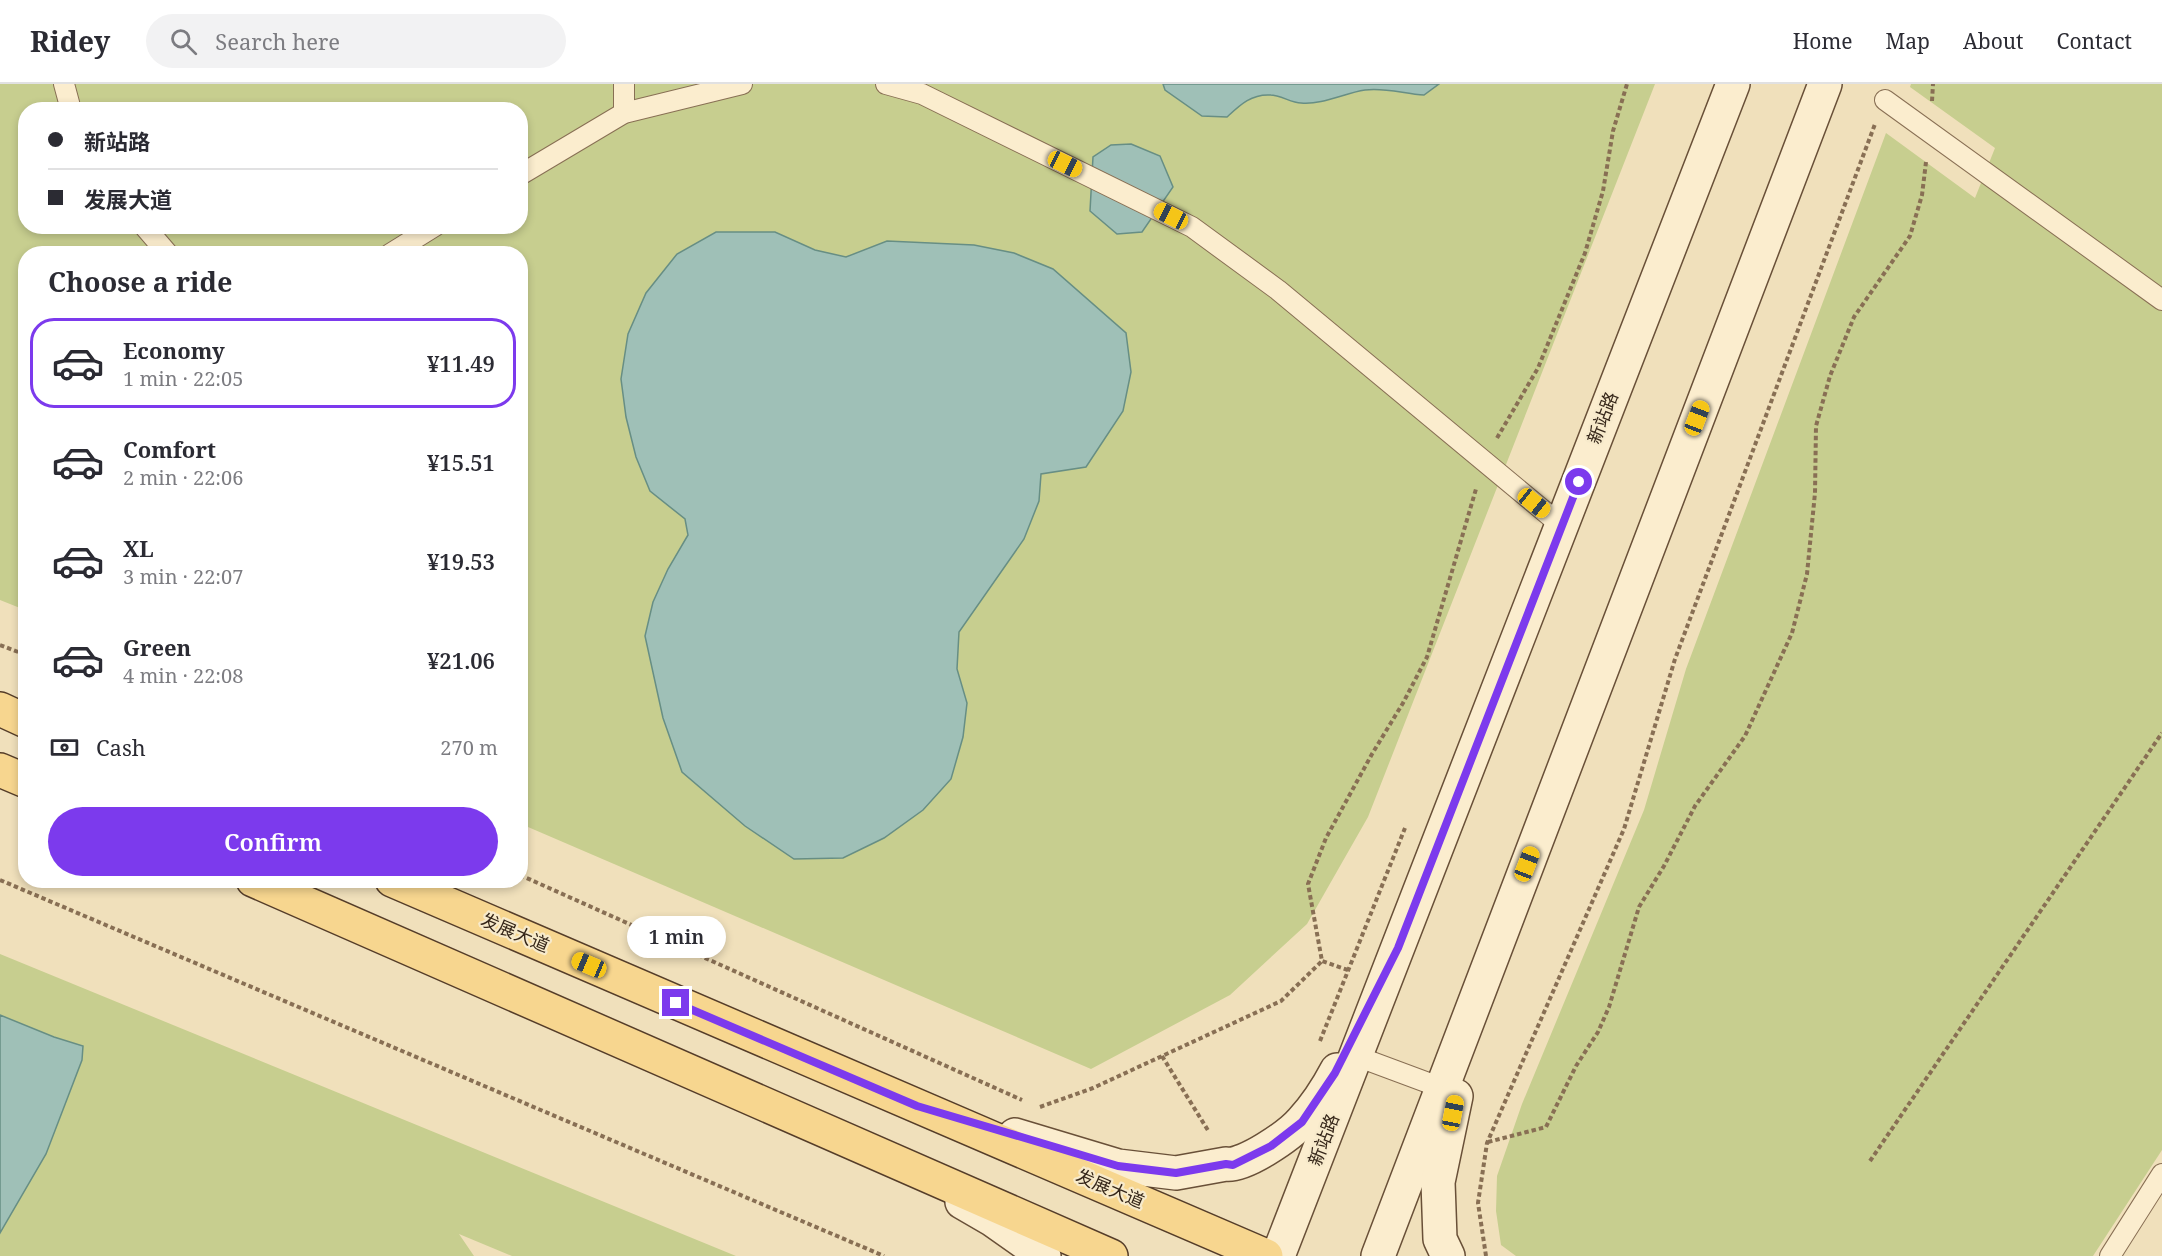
<!DOCTYPE html>
<html lang="en">
<head>
<meta charset="utf-8">
<style>
	body { margin:0; font-family:"Noto Serif","Noto Sans SC",serif; background:#f2f2f3; color:#2b2b33; height:100vh; display:flex; flex-direction:column; font-size:22px; white-space:nowrap }
	* { box-sizing:border-box; margin:0 }
	p { font-size:20px; color:#7c7c81 }
	.icon { flex:none; width:33px; height:33px; fill:none; stroke:currentColor; stroke-width:2; stroke-linecap:round; stroke-linejoin:round }
	.map { position:relative; flex:1; overflow:hidden }
	.drawer { position:absolute; left:18px; top:162px; width:510px; height:642px; display:flex; flex-direction:column; background:#fff; border-radius:24px; box-shadow:0 3px 9px #0003 }
	.drawer>* { flex:none }
	.top-card { position:absolute; left:18px; top:18px; width:510px; height:132px; border-radius:24px; box-shadow:0 3px 9px #0003; display:grid; align-content:center; height:132px; padding:0 30px; background:#fff }
	.end { position:absolute; width:27px; height:27px; margin:-14px; border:8px solid #7c3aed; background:#fff; box-shadow:0 0 0 3px #fff }
	.from { border-radius:50% }
	.bubble { position:absolute; height:42px; border-radius:21px; background:#fff; box-shadow:0 3px 9px #0003; font-size:20px; font-weight:600; line-height:42px; text-align:center }
	.car { position:absolute; width:18px; height:36px; margin:-18px -9px; border-radius:8px; box-shadow:0 0 4px 2px #0007; background:linear-gradient(#f5c518 24%,#345 0 40%,#f5c518 0 76%,#345 0 86%,#f5c518 0) }
	.top-card b { display:flex; align-items:center; gap:21px; height:57px; font-size:22px }
	.top-card b+b { border-top:2px solid #e1e1e2 }
	.top-card i { width:15px; height:15px; background:#2b2b33 }
	ul { padding:0; list-style:none }
	li { display:flex; align-items:center; gap:18px; height:90px; margin:0 12px 9px; padding:0 18px; border:3px solid transparent; border-radius:24px }
	li div { flex:1 }
	li b { display:block; font-size:22px }
	li em { font-style:normal; font-weight:600 }
	li.on { border-color:#7c3aed }
	li>.icon { width:54px; height:54px; stroke-width:1.5 }
	h2 { padding:0 30px; font-size:27px; line-height:72px }
	.pay { display:flex; align-items:center; gap:15px; height:66px; padding:0 30px; font-size:22px }
	.pay p { margin-inline-start:auto }
	.primary-button { display:flex; gap:12px; margin-top:auto; padding:12px 30px }
	.primary-button a { flex:1; height:69px; border-radius:36px; background:#7c3aed; color:#fff; font-size:24px; font-weight:600; line-height:69px; text-align:center }
	header { display:flex; align-items:center; gap:36px; box-sizing:border-box; height:84px; padding:0 30px; background:#fff; border-bottom:2px solid #e1e1e2 }
	header strong { font-size:28px }
	nav { display:flex; gap:33px; margin-inline-start:auto; font-size:21px }
	.search { width:420px; height:54px; background:#f2f2f3; display:flex; align-items:center; gap:15px; box-sizing:border-box; padding:0 21px; border-radius:33px; color:#7c7c81; font-size:22px }
	.map>svg:first-child { display:block }
	.green { fill:#c7ce8f; fill-rule:evenodd }
	.water { fill:#9fc0b7; stroke:#678e84; stroke-width:1.5 }
	.lines { fill:none; stroke-linecap:round; stroke-linejoin:round }
	.lane-casing { stroke:#886f54; stroke-width:22 }
	.secondary-casing { stroke:#695038; stroke-width:36 }
	.primary-casing { stroke:#553d29; stroke-width:36 }
	.path { stroke:#886f54; stroke-width:4; stroke-dasharray:4.5 3; stroke-linecap:butt }
	.lane { stroke:#fbedce; stroke-width:20 }
	.secondary { stroke:#fbedce; stroke-width:33 }
	.primary { stroke:#f7d68f; stroke-width:33 }
	.route { stroke:#7c3aed; stroke-width:8 }
	.labels { text-anchor:middle; stroke-width:4.5; stroke-linejoin:round; paint-order:stroke }
	.street-label { font-size:18px; fill:#36271a; stroke:#f7eacb }
</style>
</head>
<body>
<header>
<strong>Ridey</strong>
<div class="search"><svg class="icon" aria-label="search" viewBox="0 0 24 24"><circle cx="10" cy="10" r="6"/><path d="M15 15l6 6"/></svg>Search here</div>
<nav><a>Home</a><a>Map</a><a>About</a><a>Contact</a></nav>
</header>
<div class="map">
<svg width="2162" height="1172" viewBox="0 0 2162 1172">
	<rect width="100%" height="100%" fill="#f0e0bb"/>
	<g class="green">
		<path d="M0,0H1655L1368,733L1307,840L1230,911L1091,985L521,740L520,170H26L25,526L0,516ZM26,26H520V142H26Z"/>
		<path d="M1911,0H2162V1066L2093,1172H1516L1501,1161L1496,1127L1497,1092L1522,1020L1644,726L1686,585L1886,49L1975,114L1995,64L1910,3Z"/>
		<path d="M0,870L736,1172H512L459,1150L474,1172H0Z"/>
	</g>
	<g class="water">
		<path d="M1163,0H1439L1424,11C1405,10 1384,3 1365,6C1344,9 1323,21 1301,19C1291,19 1281,11 1270,11C1251,10 1240,21 1227,33L1202,32L1165,6Z"/>
		<path d="M1131,60L1160,72L1173,103L1142,148L1117,150L1090,127L1093,73L1111,61Z"/>
		<path d="M716,148H775L815,166L846,173L887,157L974,161L1014,169L1053,185L1126,249L1131,288L1123,327L1086,383L1041,390L1039,417L1024,455L959,548L957,585L967,619L963,653L951,695L923,726L884,754L843,774L794,775L745,742L682,688L663,634L645,552L653,518L668,485L688,451L685,435L650,407L636,373L626,333L621,295L628,250L646,209L677,170Z"/>
		<path d="M0,931L54,953L83,962L82,976L46,1070L0,1149Z"/>
	</g>
	<g class="lines">
		<g class="lane-casing">
			<g id="lane">
				<path d="M64,0L71,26"/>
				<path d="M886,0L922,10L1192,143L1278,206L1562,442"/>
				<path d="M1885,16L2162,216"/>
				<path d="M624,29V0"/>
				<path d="M520,91L624,29L742,0"/>
				<path d="M144,142L168,170"/>
				<path d="M390,170L435,142"/>
				<path d="M1356,972L1442,1004"/>
				<path d="M2110,1172L2162,1090"/>
			</g>
		</g>
		<g class="secondary-casing">
			<g id="secondary">
				<path d="M1015,1051L1118,1082L1176,1089L1226,1080C1244,1083 1290,1051 1302,1037C1315,1023 1328,1003 1337,986"/>
				<path d="M962,1118L993,1136L1044,1172"/>
				<path d="M1278,1172L1733,0"/>
				<path d="M1378,1172L1825,0"/>
				<path d="M1448,1172L1440,1155L1438,1098L1456,1012"/>
			</g>
		</g>
		<g class="primary-casing">
			<g id="primary">
				<path d="M0,625L26,637"/>
				<path d="M0,686L26,697"/>
				<path d="M253,796L1111,1172"/>
				<path d="M392,796L1266,1172"/>
			</g>
		</g>
		<g class="path">
			<path d="M1932,17L1933,0"/>
			<path d="M1497,354L1538,284L1585,169L1603,107L1613,47L1627,0"/>
			<path d="M0,561L26,571"/>
			<path d="M520,791L1022,1016"/>
			<path d="M0,796L884,1172"/>
			<path d="M1348,886L1322,877L1308,800L1326,754L1372,670L1403,619L1427,573L1476,405"/>
			<path d="M1320,957L1405,744"/>
			<path d="M1162,972L1209,1048"/>
			<path d="M1040,1023L1093,1004L1281,917L1322,877"/>
			<path d="M1488,1058L1546,1043L1576,982L1598,948L1609,923L1639,823L1664,782L1695,722L1745,652L1792,549L1807,490L1815,409L1816,342L1830,292L1854,233L1910,152L1922,111L1926,78"/>
			<path d="M1870,1077L2162,649"/>
			<path d="M1486,1172L1478,1119L1487,1059L1624,745L1675,575L1875,40"/>
		</g>
		<use href="#lane" class="lane"/>
		<use href="#secondary" class="secondary"/>
		<use href="#primary" class="primary"/>
	</g>
	<g class="lines">
		<path class="route" d="M676,919L917,1022L1055,1063L1118,1082L1176,1089L1226,1080L1233,1081L1271,1062L1302,1038L1335,989L1398,864L1579,398"/>
	</g>
	<g class="labels">
		<g class="street-label">
			<text transform="translate(1603 334) rotate(-69)" y="6">新站路</text>
			<text transform="translate(515 849) rotate(23)" y="6">发展大道</text>
			<text transform="translate(1324 1056) rotate(-69)" y="6">新站路</text>
			<text transform="translate(1110 1105) rotate(23)" y="6">发展大道</text>
		</g>
	</g>
</svg>
<i class="end from" style="left:1579px;top:398px"></i>
<i class="end" style="left:676px;top:919px"></i>
<div class="bubble" style="left:627px;top:832px;width:99px">1 min</div>
<i class="car" style="left:1065px;top:80px;rotate:116deg"></i>
<i class="car" style="left:1171px;top:132px;rotate:297deg"></i>
<i class="car" style="left:1697px;top:334px;rotate:21deg"></i>
<i class="car" style="left:1534px;top:419px;rotate:129deg"></i>
<i class="car" style="left:1527px;top:780px;rotate:21deg"></i>
<i class="car" style="left:589px;top:881px;rotate:293deg"></i>
<i class="car" style="left:1453px;top:1029px;rotate:11deg"></i>
<div class="top-card">
<b><i class="from"></i>新站路</b>
<b><i></i>发展大道</b>
</div>
<section class="drawer">
<h2>Choose a ride</h2>
<ul>
<li class="on"><svg class="icon" aria-label="car" viewBox="0 0 24 24"><path d="M5 17H2v-5l4-1 3-4h7l3 4 3 1v5h-3M9 17h6M6 11h13"/><circle cx="7" cy="17" r="2"/><circle cx="17" cy="17" r="2"/></svg><div><b>Economy</b><p>1 min · 22:05</p></div><em>¥11.49</em></li>
<li><svg class="icon" aria-label="car" viewBox="0 0 24 24"><path d="M5 17H2v-5l4-1 3-4h7l3 4 3 1v5h-3M9 17h6M6 11h13"/><circle cx="7" cy="17" r="2"/><circle cx="17" cy="17" r="2"/></svg><div><b>Comfort</b><p>2 min · 22:06</p></div><em>¥15.51</em></li>
<li><svg class="icon" aria-label="car" viewBox="0 0 24 24"><path d="M5 17H2v-5l4-1 3-4h7l3 4 3 1v5h-3M9 17h6M6 11h13"/><circle cx="7" cy="17" r="2"/><circle cx="17" cy="17" r="2"/></svg><div><b>XL</b><p>3 min · 22:07</p></div><em>¥19.53</em></li>
<li><svg class="icon" aria-label="car" viewBox="0 0 24 24"><path d="M5 17H2v-5l4-1 3-4h7l3 4 3 1v5h-3M9 17h6M6 11h13"/><circle cx="7" cy="17" r="2"/><circle cx="17" cy="17" r="2"/></svg><div><b>Green</b><p>4 min · 22:08</p></div><em>¥21.06</em></li>
</ul>
<div class="pay"><svg class="icon" aria-label="cash" viewBox="0 0 24 24"><path d="M3 7h18v10H3z"/><circle cx="12" cy="12" r="2"/></svg>Cash<p>270 m</p></div>
<div class="primary-button"><a>Confirm</a></div>
</section>
</div>
</body>
</html>
